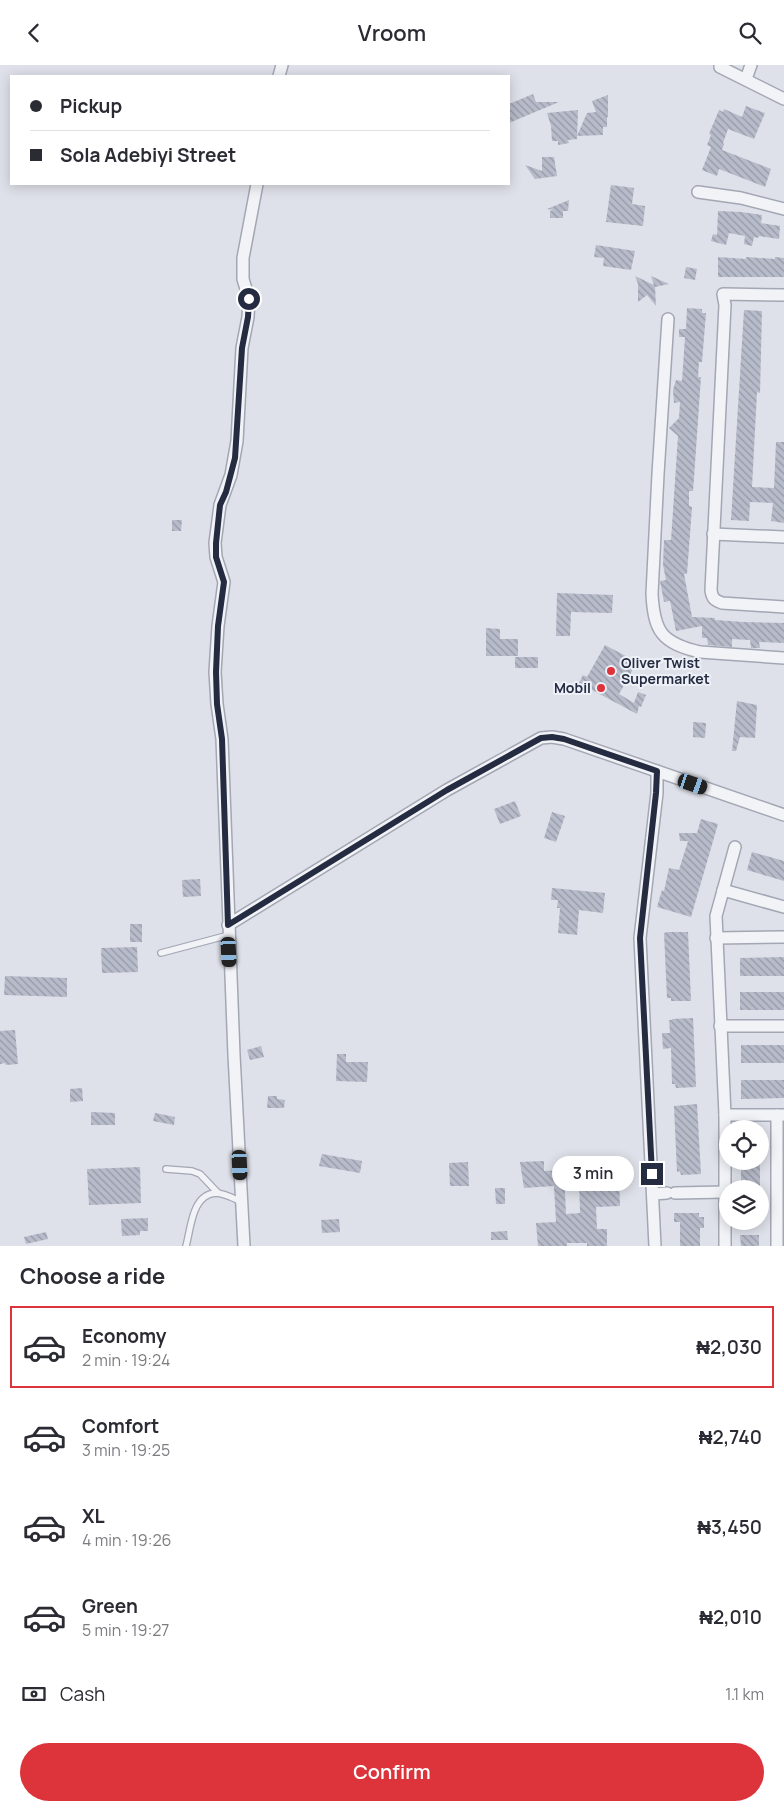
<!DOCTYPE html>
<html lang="en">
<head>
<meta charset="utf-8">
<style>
	body { margin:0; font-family:Manrope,sans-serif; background:#f7f7f7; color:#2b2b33; height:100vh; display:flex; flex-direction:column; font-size:19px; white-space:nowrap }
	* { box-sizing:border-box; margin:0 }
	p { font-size:16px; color:#7c7c81 }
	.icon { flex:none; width:28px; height:28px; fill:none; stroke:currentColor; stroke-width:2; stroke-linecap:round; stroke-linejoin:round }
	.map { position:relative; height:1181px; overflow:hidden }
	.side { display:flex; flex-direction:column; background:#fff; flex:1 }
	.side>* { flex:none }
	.hud { position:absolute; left:10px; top:10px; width:500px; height:110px; border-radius:0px; box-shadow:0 2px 12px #0003; display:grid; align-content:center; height:110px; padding:0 20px; background:#fff }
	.controls { position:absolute; left:719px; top:1055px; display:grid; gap:10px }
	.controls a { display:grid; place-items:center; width:50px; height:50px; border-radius:50%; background:#fff; box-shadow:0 2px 12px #0003; font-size:25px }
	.end { position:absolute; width:22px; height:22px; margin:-11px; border:6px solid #252c42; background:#fff; box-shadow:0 0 0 2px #fff }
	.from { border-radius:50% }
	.bubble { position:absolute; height:35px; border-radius:18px; background:#fff; box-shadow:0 2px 12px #0003; font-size:16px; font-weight:600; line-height:35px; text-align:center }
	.car { position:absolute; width:15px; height:30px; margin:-15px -8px; border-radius:6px; box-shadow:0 0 4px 1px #0007; background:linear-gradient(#222 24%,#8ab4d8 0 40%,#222 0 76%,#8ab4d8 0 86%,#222 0) }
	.hud b { display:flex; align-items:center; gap:18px; height:48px; font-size:19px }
	.hud b+b { border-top:1px solid #e1e1e2 }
	.hud i { width:12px; height:12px; background:#2b2b33 }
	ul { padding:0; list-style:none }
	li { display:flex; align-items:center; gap:15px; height:82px; margin:0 10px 8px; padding:0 10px; border:2px solid transparent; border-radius:0px }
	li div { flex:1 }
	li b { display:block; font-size:19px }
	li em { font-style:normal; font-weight:600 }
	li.current { border-color:#dd343b }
	li>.icon { width:45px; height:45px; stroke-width:1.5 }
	h2 { padding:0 20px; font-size:22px; line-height:60px }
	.pay { display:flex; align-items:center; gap:12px; height:55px; padding:0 20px; font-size:19px }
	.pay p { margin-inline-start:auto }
	.button { display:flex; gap:10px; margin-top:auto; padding:10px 20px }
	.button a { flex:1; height:58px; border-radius:30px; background:#dd343b; color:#fff; font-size:20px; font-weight:600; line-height:58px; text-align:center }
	header { display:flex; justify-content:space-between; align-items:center; height:65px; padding:0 20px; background:#fff; font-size:22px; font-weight:600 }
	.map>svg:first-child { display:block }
	.building { fill:url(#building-back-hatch) }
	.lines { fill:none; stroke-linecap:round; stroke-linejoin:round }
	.lane-casing { stroke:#a3a7b4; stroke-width:8 }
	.street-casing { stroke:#a3a7b4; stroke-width:14 }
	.lane { stroke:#f1f3f7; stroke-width:5.5 }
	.street { stroke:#f1f3f7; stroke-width:11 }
	.route { stroke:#252c42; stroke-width:6 }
	.poi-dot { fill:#dd343b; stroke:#eef0f7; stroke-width:2 }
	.labels { text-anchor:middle; stroke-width:4; stroke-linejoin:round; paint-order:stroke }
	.poi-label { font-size:14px; font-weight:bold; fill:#252c42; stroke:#eef0f7; text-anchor:start }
</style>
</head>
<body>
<header><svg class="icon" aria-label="back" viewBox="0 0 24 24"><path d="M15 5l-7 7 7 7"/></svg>Vroom<svg class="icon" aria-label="search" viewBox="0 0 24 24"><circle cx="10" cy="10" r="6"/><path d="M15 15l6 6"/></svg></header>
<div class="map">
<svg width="784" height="1181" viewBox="0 0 784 1181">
	<defs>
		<pattern id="building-back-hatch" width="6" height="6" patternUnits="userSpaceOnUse" patternTransform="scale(1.25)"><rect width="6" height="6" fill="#b8bcca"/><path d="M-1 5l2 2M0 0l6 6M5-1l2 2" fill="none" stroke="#9599a6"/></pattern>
	</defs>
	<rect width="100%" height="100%" fill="#dee1e9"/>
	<g class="building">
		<path d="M533,29L536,37H559L509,58V39Z"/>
		<path d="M608,30V52H607V62H603V70L577,71L587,48L596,47L592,36Z"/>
		<path d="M746,41L765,48L754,74L728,64L723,78L724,79L722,85L771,104L765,122L719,104L717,111L702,105L711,82L707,80L711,70L709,69L719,45L723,47L724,44L742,52Z"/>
		<path d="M578,45L577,74L568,75L569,78L558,80V76H552L551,61L547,48Z"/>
		<path d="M542,92H554L557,111L535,114L525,100L542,106Z"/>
		<path d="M611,120L634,123L632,139L645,141L643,161L606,157Z"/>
		<path d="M569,135L568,146H563V153H550V146L553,145L547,144Z"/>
		<path d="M718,146L741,147L762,150L761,158L780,161L779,174L759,171L758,173L754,172L752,181L744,179L745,171L729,168L726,180L711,176L713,169L717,170Z"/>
		<path d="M596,180L635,186L631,205L603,201L604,193L594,192Z"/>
		<path d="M718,192L746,194V192L775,194V192L784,193V212H718Z"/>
		<path d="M686,202L697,204L695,215L684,213Z"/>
		<path d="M635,211L654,220L651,211L669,219L655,222V221L656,241L647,230L638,237V219Z"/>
		<path d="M687,243L702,244V248H706L702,297H699L698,312H701L694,413L693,426H689V441L692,442L687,509H684L692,552L715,553V555L743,557L784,558V578L759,577L760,583H751L750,575L732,574V582L708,580L707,573H702V561L676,566L670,536L664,537L660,516L666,515L663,500L664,475H671L678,371L669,363L679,353L680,337L674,338L673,325L676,315L682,316L685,272H679V264H686Z"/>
		<path d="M744,245L762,246L760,328L757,327L752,422L774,423L776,377H784V458L771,456L773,438L750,437L749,456L731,455Z"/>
		<path d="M172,455H182L181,466H172Z"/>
		<path d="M557,528L613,530L612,548L571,547L570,571H556Z"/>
		<path d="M486,563L500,564V574H518V591H486Z"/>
		<path d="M605,580L637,597L619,629L634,638L638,627L646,630L641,642L639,641L637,649L579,618L583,610L587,612Z"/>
		<rect x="515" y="592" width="23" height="11"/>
		<path d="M737,636L757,640L755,673L740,672L736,686H732Z"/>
		<path d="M693,657L706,658L705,673L693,672Z"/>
		<path d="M515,736L521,751L500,759L494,744Z"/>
		<path d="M552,747L565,751L556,777L544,773Z"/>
		<path d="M701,754L718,759L691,852L657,842L662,825L664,826L669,803L679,805L688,776H680L679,768H697Z"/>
		<path d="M752,787L784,796V816L747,805Z"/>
		<path d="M200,814L201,831L183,832L182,815Z"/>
		<path d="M552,823L605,828L603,848L579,845L577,870L558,868L560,843H557L558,835H551Z"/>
		<rect x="130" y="859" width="12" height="18"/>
		<path d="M668,867H688L691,936H671V933H667L664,868Z"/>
		<path d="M137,882L138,907L102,908L101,883Z"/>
		<path d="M784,892V911H740V893Z"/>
		<path d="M5,911L67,913V932L4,930Z"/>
		<rect x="740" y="927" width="44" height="18"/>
		<path d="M693,953L696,1022L676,1023L675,1019H672L671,983L663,984L662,968H670L669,955H672V954Z"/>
		<path d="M15,965L18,999L6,1000L5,998L0,999V966Z"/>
		<rect x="741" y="980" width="43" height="18"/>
		<path d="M261,981L264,992L250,995L247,985Z"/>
		<path d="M337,989H346V997H368L367,1017L336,1016Z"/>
		<path d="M741,1015H784V1033L741,1034Z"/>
		<path d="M82,1023L83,1036L70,1037V1024Z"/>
		<path d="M268,1031H277V1034L285,1035L284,1043H267Z"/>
		<path d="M697,1039L701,1109L681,1110L680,1106L677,1107L674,1041Z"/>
		<path d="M91,1047L115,1048V1060H91Z"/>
		<path d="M155,1048L175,1052L174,1060L153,1056Z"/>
		<path d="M322,1089L362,1096L360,1108L319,1101Z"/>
		<path d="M609,1095L610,1100L585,1104V1096Z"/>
		<path d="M544,1096V1106L564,1105L566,1149L580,1148L579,1114L619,1113L620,1141L596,1142L597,1164H607V1181H587V1178H567V1181H538L536,1158L556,1157L554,1121L524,1123L520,1097Z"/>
		<rect x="741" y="1096" width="19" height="28"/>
		<path d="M468,1097L469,1121H450L449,1098Z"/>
		<path d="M140,1102L141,1138L89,1140L87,1104Z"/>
		<path d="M495,1123H505V1139H496Z"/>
		<path d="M674,1148H699V1152H704V1163H700V1181H680V1157H674Z"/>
		<path d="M148,1153V1166H140V1170L122,1171L121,1154Z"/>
		<path d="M339,1154L340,1167L322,1168L321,1155Z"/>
		<path d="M507,1166L508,1175H491V1167Z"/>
		<path d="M46,1167L48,1174L26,1179L24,1172Z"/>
		<path d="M740,1170H759V1181H741Z"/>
	</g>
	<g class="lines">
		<g class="lane-casing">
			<g id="lane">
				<path d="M161,888L229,870"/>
				<path d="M166,1104L192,1106L200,1109L218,1128"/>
				<path d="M186,1181C191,1163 192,1129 216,1128C224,1128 235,1134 242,1137"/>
			</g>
		</g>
		<g class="street-casing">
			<g id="street">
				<path d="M720,0V2L784,34"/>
				<path d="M279,11L282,0"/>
				<path d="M746,14L751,0"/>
				<path d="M698,127L741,133L784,144"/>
				<path d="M784,230L723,229L725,240L711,525C712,533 714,535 722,538L784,542"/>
				<path d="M668,254L658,409L652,529C654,567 662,578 700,587L784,593"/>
				<path d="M713,469L784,472"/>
				<path d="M723,825L784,842"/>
				<path d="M228,860L447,725L541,673L552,672L564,674L784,750"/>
				<path d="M716,873L784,872"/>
				<path d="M720,961H784"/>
				<path d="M725,1050H784"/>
				<path d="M777,1050V1181"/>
				<path d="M675,1128L725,1127"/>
				<path d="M653,1129L667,1128"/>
				<path d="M244,1181L234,990L222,674L217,639L215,607L218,561L224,517L216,492L215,478L220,440L231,410L237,376L242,283L248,252L249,234L243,214V193L257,119"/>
				<path d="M655,1181L640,873L657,728V706"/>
				<path d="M725,1181V1050L716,851L735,782"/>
			</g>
		</g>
		<use href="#lane" class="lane"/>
		<use href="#street" class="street"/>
	</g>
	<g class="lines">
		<path class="route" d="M249,234L248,252L242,283L235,393L226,427L220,440L216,478V492L224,517L218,561L216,607L217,639L222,674L228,860L447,725L541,673L552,672L564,674L657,706L656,728L640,873L652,1109"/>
	</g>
	<g class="poi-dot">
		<circle cx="611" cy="606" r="5"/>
		<circle cx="601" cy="623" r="5"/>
	</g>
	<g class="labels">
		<g class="poi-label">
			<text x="621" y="603">Oliver Twist<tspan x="621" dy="16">Supermarket</tspan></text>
			<text x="591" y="628" text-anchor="end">Mobil</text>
		</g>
	</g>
</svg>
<div class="controls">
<a><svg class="icon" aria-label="locate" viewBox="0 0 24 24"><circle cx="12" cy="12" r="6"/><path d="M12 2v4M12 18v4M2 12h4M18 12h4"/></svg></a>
<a><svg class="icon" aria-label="layers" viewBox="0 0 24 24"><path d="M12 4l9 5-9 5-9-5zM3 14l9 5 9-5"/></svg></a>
</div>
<i class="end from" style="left:249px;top:234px"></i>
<i class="end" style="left:652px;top:1109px"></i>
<div class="bubble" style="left:552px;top:1091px;width:82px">3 min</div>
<i class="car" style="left:693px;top:719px;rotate:109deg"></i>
<i class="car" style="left:229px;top:887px;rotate:177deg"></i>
<i class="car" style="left:240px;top:1100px;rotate:177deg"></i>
<div class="hud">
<b><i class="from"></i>Pickup</b>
<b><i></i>Sola Adebiyi Street</b>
</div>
</div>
<section class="side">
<h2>Choose a ride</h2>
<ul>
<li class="current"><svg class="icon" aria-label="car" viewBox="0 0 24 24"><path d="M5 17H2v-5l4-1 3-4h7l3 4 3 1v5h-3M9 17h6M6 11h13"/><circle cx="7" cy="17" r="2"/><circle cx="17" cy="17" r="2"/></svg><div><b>Economy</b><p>2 min · 19:24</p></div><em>₦2,030</em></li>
<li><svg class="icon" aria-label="car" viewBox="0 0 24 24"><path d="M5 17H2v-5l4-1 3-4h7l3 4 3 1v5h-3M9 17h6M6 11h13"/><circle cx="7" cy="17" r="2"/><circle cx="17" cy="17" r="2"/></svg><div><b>Comfort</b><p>3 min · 19:25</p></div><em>₦2,740</em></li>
<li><svg class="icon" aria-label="car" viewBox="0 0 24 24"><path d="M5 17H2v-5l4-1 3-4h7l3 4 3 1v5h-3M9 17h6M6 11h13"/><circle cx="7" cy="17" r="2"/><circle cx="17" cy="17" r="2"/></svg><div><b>XL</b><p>4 min · 19:26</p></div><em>₦3,450</em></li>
<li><svg class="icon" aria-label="car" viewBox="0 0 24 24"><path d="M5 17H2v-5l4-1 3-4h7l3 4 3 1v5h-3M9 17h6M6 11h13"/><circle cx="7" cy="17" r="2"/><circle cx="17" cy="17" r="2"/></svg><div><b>Green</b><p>5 min · 19:27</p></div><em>₦2,010</em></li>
</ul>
<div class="pay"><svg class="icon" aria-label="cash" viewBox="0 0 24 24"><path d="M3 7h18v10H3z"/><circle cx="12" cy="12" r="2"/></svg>Cash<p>1.1 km</p></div>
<div class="button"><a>Confirm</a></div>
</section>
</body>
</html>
